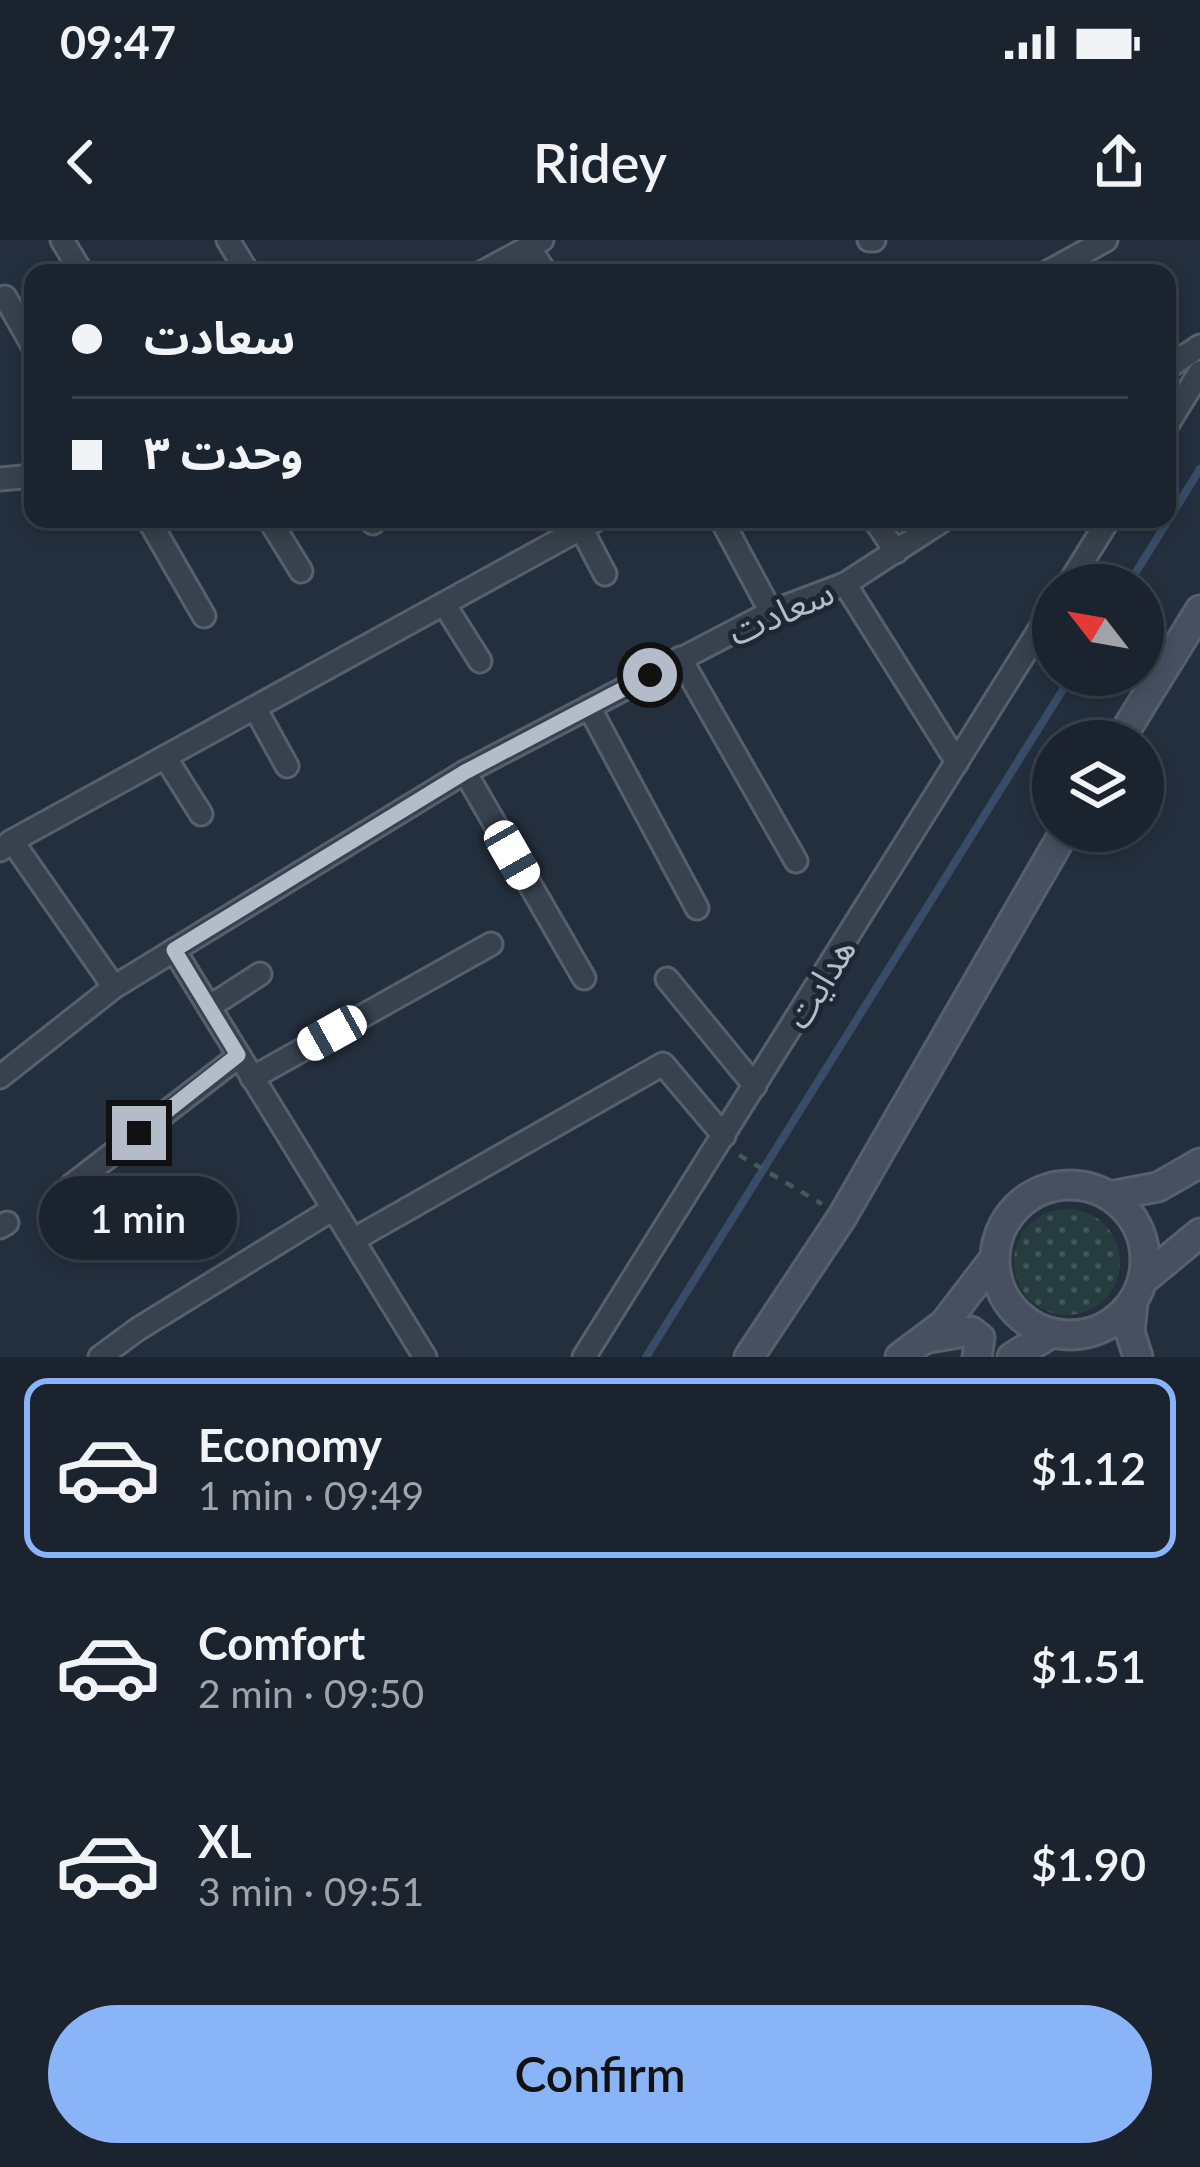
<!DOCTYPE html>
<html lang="en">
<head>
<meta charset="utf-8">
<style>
	body { margin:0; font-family:Lato,"Noto Sans Arabic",sans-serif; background:#242b36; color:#f1f3f6; height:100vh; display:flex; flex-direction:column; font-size:45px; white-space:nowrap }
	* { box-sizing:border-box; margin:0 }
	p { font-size:39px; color:#a0a4aa }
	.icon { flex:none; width:66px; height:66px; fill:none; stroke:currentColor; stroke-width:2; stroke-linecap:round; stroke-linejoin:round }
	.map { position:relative; height:1117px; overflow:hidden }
	.drawer { display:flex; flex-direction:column; background:#1b232e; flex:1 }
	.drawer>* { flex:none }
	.guide { position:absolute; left:24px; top:24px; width:1152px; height:264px; border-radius:24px; box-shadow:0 6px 18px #0003,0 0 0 3px #39404a; display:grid; align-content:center; height:264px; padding:0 48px; background:#1b232e }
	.needle { width:78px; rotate:301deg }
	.buttons { position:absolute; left:1032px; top:324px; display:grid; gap:24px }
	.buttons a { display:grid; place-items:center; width:132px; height:132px; border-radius:50%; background:#1b232e; box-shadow:0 6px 18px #0003,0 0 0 3px #39404a; font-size:60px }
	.end { position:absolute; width:54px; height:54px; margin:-27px; border:15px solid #b4bcc9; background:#111; box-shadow:0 0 0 6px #111 }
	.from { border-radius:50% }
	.bubble { position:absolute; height:84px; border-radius:42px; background:#1b232e; box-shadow:0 6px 18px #0003,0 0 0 3px #39404a; font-size:39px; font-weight:600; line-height:84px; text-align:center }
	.car { position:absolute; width:36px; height:72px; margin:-36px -18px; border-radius:15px; box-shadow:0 0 9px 3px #0007; background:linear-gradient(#fff 24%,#345 0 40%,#fff 0 76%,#345 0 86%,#fff 0) }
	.guide b { display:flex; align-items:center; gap:42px; height:114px; font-size:45px }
	.guide b+b { border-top:3px solid #39404a }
	.guide i { width:30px; height:30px; background:#f1f3f6 }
	ul { padding:21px 0 0; list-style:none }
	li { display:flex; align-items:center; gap:36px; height:180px; margin:0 24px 18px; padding:0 24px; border:6px solid transparent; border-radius:24px }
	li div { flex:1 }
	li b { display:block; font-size:45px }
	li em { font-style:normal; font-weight:600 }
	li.active { border-color:#8ab4f8 }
	li>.icon { width:108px; height:108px; stroke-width:1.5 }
	.primary-button { display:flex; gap:24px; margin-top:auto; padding:24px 48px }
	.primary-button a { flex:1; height:138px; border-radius:72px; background:#8ab4f8; color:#111; font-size:48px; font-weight:600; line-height:138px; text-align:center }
	.status { display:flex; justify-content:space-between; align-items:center; height:84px; padding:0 60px; background:#1b232e; direction:ltr }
	.status svg { height:33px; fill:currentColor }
	header { display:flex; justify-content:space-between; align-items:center; height:156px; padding:0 48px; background:#1b232e; font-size:54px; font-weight:600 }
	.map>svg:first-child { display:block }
	.grass { fill:url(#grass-dots) }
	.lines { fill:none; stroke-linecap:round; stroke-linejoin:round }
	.stream { stroke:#394c67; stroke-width:8 }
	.street-casing { stroke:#565f6c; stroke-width:27 }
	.secondary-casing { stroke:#565f6c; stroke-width:33 }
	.path { stroke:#44595c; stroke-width:4.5; stroke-dasharray:9 9; stroke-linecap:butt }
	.street { stroke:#38414e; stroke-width:21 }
	.secondary { stroke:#465061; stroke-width:27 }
	.route { stroke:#b4bcc9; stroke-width:15 }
	.labels { text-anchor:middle; stroke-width:10; stroke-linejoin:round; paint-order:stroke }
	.street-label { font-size:36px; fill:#b4bcc9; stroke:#1d2633 }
</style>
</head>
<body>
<div class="status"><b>09:47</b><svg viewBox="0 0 49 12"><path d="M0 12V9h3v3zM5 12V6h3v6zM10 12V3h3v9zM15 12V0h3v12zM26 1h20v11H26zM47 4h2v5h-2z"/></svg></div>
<header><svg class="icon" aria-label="back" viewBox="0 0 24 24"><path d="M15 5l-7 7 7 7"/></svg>Ridey<svg class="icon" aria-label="share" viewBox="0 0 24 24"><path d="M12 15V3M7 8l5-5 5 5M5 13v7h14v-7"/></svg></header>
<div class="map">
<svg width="1200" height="1117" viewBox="0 0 1200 1117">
	<defs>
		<pattern id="grass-dots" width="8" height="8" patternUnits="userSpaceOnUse" patternTransform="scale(3)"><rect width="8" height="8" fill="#263c3f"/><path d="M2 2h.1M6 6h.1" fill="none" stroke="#435659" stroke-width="1.8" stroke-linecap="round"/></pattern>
	</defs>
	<rect width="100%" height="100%" fill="#242f3e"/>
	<circle class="grass" cx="1067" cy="1022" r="53"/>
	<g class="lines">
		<g class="stream">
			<path d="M1128,345L1200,229"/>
			<path d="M646,1117L1072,435"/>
		</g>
		<g class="street-casing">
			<g id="street">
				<path d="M62,0L82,33"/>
				<path d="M228,0L248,33"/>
				<path d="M869,0H874"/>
				<path d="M529,8L546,33"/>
				<path d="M481,33L542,0"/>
				<path d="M1046,33L1106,0"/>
				<path d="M0,60L5,57L33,106"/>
				<path d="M1167,128L1200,106"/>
				<path d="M1167,185L1200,132"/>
				<path d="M0,239L33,236"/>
				<path d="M148,279L204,376"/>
				<path d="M269,279L301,331"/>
				<path d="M370,279L373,283"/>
				<path d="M721,279L771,372"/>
				<path d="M874,279L896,312"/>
				<path d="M581,288L605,334"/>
				<path d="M845,344L957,522"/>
				<path d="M1068,345L1109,279"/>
				<path d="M444,364L480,421"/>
				<path d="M680,418L796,621"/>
				<path d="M589,467L697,668"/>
				<path d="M255,468L287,526"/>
				<path d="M165,517L201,574"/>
				<path d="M465,532L584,738"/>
				<path d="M12,601L114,747"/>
				<path d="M0,610L12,601L598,279"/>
				<path d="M174,710L425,1117"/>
				<path d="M667,739L755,846"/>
				<path d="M209,767L260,734"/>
				<path d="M0,837L114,747L465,532L771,372L845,344L945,279"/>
				<path d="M252,838L491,704"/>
				<path d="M72,945L239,816"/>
				<path d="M0,987L7,983"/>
				<path d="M353,1000L663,824L724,896"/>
				<path d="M100,1117L138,1089L333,969"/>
				<path d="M584,1117L1053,368"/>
			</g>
		</g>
		<g class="secondary-casing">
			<g id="secondary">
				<path d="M1119,501L1200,370"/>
				<circle cx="1070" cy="1020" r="75"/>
				<path d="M1110,956L1158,947L1200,923"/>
				<path d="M1143,1040L1200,993"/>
				<path d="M1133,1062L1130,1092L1138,1117"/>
				<path d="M929,1098L971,1091L980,1098L977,1117"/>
				<path d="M749,1117L842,977L1065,591"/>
				<path d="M900,1117L944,1084L994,1019"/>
				<path d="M1012,1117L1050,1094"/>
			</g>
		</g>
		<path class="path" d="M739,915L822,964"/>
		<use href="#street" class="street"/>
		<use href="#secondary" class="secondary"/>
	</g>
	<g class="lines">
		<path class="route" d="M139,893L238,815L174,710L465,532L650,435"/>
	</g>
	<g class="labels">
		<g class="street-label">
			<text transform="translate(781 372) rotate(-24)" y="13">سعادت</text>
			<text transform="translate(820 743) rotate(-58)" y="13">هدایت</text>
		</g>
	</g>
</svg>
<div class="buttons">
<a><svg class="needle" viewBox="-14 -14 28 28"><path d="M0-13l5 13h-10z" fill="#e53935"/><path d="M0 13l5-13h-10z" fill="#a0a4aa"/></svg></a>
<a><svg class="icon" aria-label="layers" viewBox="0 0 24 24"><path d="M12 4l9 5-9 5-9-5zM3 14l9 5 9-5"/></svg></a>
</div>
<i class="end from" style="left:650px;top:435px"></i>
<i class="end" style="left:139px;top:893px"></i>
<div class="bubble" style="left:39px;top:936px;width:198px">1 min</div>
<i class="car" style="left:512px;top:615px;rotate:150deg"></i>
<i class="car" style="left:332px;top:793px;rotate:241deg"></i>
<div class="guide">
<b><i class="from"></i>سعادت</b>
<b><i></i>وحدت ۳</b>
</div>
</div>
<section class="drawer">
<ul>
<li class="active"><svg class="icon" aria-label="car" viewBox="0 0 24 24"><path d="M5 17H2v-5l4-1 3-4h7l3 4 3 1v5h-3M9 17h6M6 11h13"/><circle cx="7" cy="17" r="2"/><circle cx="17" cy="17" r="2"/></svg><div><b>Economy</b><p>1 min · 09:49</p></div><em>$1.12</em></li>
<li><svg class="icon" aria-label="car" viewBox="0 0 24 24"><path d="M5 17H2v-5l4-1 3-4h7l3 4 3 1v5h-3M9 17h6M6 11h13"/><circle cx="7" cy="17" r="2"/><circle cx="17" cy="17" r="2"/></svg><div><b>Comfort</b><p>2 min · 09:50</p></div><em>$1.51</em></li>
<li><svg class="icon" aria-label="car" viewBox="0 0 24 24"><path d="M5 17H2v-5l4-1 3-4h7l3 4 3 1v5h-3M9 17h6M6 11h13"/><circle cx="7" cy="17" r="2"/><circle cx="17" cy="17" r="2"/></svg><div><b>XL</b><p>3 min · 09:51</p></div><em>$1.90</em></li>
</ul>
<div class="primary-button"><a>Confirm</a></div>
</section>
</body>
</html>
